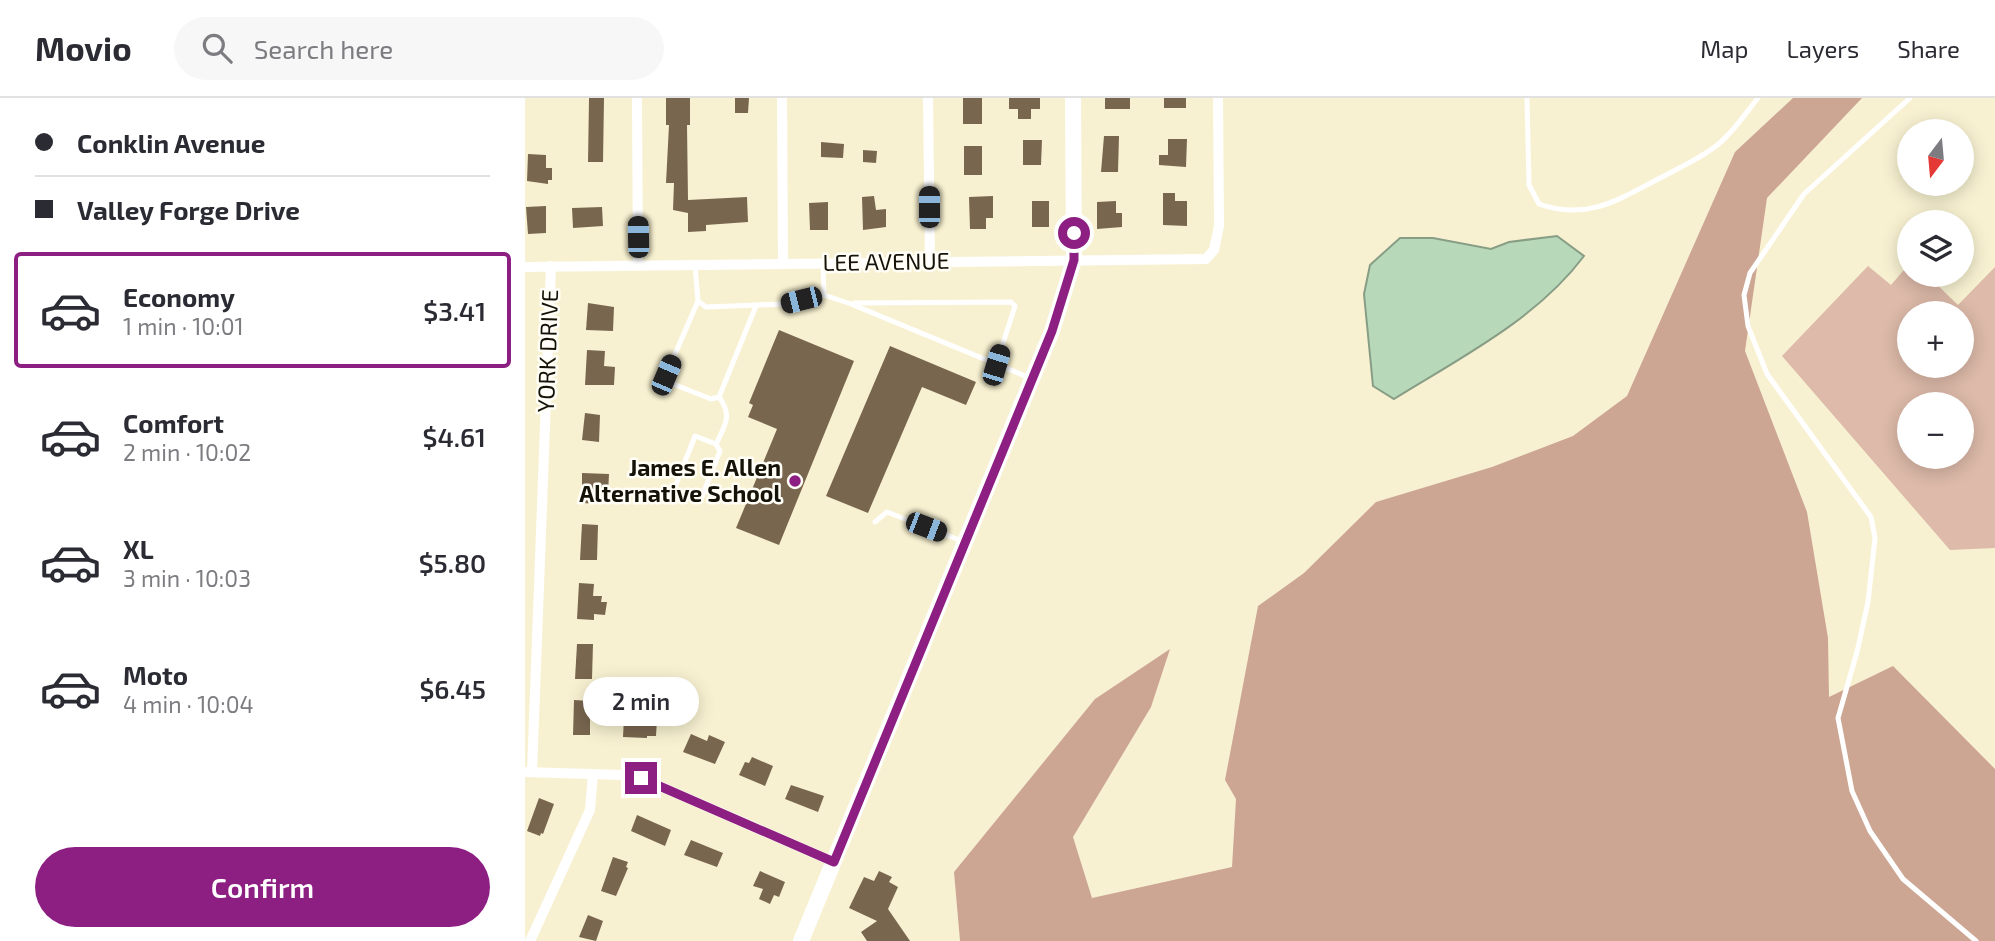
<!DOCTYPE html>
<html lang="en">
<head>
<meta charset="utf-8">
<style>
	body { margin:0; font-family:"Exo 2",sans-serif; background:#f7f7f7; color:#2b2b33; height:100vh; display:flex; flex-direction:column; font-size:26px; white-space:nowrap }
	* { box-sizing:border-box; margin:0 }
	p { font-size:23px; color:#7c7c81 }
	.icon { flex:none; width:38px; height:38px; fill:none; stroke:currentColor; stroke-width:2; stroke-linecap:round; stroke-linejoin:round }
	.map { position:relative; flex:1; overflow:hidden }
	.details { display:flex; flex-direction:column; background:#fff; width:525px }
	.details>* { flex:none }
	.top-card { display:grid; align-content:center; height:154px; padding:0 35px; background:#fff }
	.needle { width:46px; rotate:196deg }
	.buttons { position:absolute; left:1372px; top:21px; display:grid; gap:14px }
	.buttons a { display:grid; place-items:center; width:77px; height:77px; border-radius:50%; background:#fff; box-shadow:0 4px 18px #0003; font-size:35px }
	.end { position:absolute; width:32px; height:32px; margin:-16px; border:9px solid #8e1f82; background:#fff; box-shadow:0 0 0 4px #fff }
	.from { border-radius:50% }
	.bubble { position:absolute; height:49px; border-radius:24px; background:#fff; box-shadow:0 4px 18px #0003; font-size:23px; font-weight:600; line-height:49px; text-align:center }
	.car { position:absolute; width:21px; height:42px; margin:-21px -10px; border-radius:9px; box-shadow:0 0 5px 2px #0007; background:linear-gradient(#222 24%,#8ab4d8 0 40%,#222 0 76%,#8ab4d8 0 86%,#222 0) }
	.top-card b { display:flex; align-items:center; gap:24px; height:66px; font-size:26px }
	.top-card b+b { border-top:2px solid #e1e1e2 }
	.top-card i { width:18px; height:18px; background:#2b2b33 }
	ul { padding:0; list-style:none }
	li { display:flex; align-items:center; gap:21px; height:116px; margin:0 14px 10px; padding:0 21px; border:4px solid transparent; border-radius:7px }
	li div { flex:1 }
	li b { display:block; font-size:26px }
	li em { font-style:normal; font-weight:600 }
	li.on { border-color:#8e1f82 }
	li>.icon { width:63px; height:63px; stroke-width:1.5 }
	.primary-button { display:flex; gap:14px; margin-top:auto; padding:14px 35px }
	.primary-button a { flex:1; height:80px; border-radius:42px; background:#8e1f82; color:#fff; font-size:28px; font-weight:600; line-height:80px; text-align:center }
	header { display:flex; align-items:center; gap:42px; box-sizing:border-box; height:98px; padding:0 35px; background:#fff; border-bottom:2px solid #e1e1e2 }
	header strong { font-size:33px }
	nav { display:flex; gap:38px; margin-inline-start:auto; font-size:24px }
	.search { width:490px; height:63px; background:#f7f7f7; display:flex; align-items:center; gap:18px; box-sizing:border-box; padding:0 24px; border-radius:38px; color:#7c7c81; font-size:26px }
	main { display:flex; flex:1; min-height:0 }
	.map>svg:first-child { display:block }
	.green { fill:#ddbaa9; fill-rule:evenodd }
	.forest { fill:#cca692 }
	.water { fill:#b8d8ba; stroke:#879d85; stroke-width:2 }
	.building { fill:#79664f }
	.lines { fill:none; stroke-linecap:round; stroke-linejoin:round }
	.lane { stroke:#fff; stroke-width:5 }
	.street { stroke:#fff; stroke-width:10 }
	.secondary { stroke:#fff; stroke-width:16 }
	.route { stroke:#8e1f82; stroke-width:9 }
	.poi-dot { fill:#8e1f82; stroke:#fffef7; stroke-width:2.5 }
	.labels { text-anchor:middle; stroke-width:5; stroke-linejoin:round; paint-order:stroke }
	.street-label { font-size:23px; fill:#151308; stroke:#fffef7 }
	.poi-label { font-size:23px; font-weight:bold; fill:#151308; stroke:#fffef7; text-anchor:end }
</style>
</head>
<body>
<header>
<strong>Movio</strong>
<div class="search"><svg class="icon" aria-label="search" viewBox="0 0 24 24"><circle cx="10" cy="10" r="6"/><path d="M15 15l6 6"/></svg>Search here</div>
<nav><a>Map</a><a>Layers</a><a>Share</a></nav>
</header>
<main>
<section class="details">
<div class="top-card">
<b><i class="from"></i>Conklin Avenue</b>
<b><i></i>Valley Forge Drive</b>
</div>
<ul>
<li class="on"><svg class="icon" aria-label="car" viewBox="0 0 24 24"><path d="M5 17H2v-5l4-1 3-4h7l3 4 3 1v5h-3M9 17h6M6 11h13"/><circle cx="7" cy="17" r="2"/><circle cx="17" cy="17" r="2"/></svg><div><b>Economy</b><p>1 min · 10:01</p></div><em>$3.41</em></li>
<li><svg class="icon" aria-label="car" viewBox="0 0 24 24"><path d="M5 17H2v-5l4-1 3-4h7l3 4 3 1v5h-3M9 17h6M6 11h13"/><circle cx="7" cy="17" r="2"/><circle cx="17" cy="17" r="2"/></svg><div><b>Comfort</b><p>2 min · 10:02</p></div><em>$4.61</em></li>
<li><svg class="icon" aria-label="car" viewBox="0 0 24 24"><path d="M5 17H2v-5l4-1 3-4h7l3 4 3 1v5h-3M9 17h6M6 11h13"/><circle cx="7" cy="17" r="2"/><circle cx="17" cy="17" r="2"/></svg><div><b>XL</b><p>3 min · 10:03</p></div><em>$5.80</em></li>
<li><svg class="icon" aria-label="car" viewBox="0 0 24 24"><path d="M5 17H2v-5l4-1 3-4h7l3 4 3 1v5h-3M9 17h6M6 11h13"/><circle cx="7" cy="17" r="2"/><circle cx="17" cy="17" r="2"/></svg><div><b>Moto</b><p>4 min · 10:04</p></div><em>$6.45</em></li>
</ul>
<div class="primary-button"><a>Confirm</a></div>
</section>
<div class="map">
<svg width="1470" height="843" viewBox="0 0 1470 843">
	<rect width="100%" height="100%" fill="#f8f1d1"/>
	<path class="green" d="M1384,166V177H1402L1433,207L1470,169V450L1425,452L1257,258L1343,168L1366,187ZM1384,215H1437V268H1384ZM1384,306H1437V359H1384Z"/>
	<path class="forest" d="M1268,0H1337L1242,100L1220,253L1282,414L1303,540L1304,599L1368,568L1470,671V843H435L429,774L570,601L645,551L626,609L548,739L567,800L707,769L711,701L700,682L733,508L779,475L851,404L967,369L1048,338L1102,298L1210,54Z"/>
	<path class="water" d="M1032,138L1059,158C1012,221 935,260 869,301L848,288L839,196L845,167L875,140H908L966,151L984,144Z"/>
	<g class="building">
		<path d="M64,0H79L78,64H63Z"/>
		<path d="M141,0H165V27H162L163,102L222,99L223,124L181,127V133L163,134V115L148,112L149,85H141L144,27H141Z"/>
		<path d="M210,0H224L223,15H210Z"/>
		<rect x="438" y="0" width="19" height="26"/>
		<path d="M484,0H515V11H506V21H493V11H484Z"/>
		<rect x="580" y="0" width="25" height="11"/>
		<rect x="639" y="0" width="22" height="10"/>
		<path d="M579,38H594L593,74H576Z"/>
		<path d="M643,41H662L661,69L634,67V57H643Z"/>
		<path d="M498,42H517L516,67H498Z"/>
		<path d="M296,44L319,46L318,60L296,59Z"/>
		<rect x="439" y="48" width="18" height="29"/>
		<path d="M338,52L352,53L351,65L338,64Z"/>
		<path d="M3,56L21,57V70H27V82H23V86L2,83Z"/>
		<path d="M638,95H650V103H662V128L638,127Z"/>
		<path d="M349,98L351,112L361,111V129L338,132L337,99Z"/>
		<path d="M468,98V120H461V131H445L444,99Z"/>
		<rect x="507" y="103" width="17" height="26"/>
		<path d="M591,103V115H597V129L572,131V104Z"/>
		<path d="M303,104V132H285L284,105Z"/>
		<path d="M21,108V135L3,136L1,109Z"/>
		<path d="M77,109L78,128L48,130L47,110Z"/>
		<path d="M63,205L89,209L88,233L61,232Z"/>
		<path d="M254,232L329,263L254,447L211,430L252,331L223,319L228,307L224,305Z"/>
		<path d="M365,248L451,284L441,307L397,289L343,415L301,398Z"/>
		<path d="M62,252L80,253L79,268L90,269L89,287H60Z"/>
		<path d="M60,315L75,317L74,344L57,342Z"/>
		<path d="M57,375L84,376L83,396H74L73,406L57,405Z"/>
		<path d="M57,426L73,427L72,462H55Z"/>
		<path d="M54,485L69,486L68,498H77L76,504H82L80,517L69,516V522L52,521Z"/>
		<path d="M52,546H68L67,581H50Z"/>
		<path d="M49,602L65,603V637H48Z"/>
		<path d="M99,620L132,621L131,638H122V640L98,639Z"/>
		<path d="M166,636L182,643L184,637L200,644L190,666L158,654Z"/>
		<path d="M227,659L248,668L240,688L214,677L220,664L224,665Z"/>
		<path d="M266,687L299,698L293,714L260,701Z"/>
		<path d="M14,700L29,706L18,736L16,735L15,738L2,733Z"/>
		<path d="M112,717L146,732L140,748L106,733Z"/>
		<path d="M166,742L198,755L192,769L159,757Z"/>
		<path d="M88,759L103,764L101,769L103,770L91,798L76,793Z"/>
		<path d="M235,773L260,784L254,799L249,797L245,806L234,801L238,791L228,788Z"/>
		<path d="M354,773L367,779L364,784L373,789L363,811L385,843H342L336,834L352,823L324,810L339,779L349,783Z"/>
		<path d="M63,817L78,823L71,843L54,839Z"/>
	</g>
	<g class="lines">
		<g class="lane">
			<path d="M1002,0L1004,87L1014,106C1062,123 1093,102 1135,80C1154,70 1174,61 1191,48C1207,36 1220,16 1233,0"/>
			<path d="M1385,0L1279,96L1225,175L1219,197L1223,228L1242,276L1346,419L1350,440L1343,504L1332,554L1313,620L1327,693L1345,733L1378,781L1451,843"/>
			<path d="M298,166L299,197L326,206L505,280"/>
			<path d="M170,168L173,203L181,209L260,206L299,197"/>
			<path d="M173,203L141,277L143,284L186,301L194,299L231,208"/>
			<path d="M329,205L486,204L490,208L471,267"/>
			<path d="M191,346L195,353L176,401L173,403L150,394V389L170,338L191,346C200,327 208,318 194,299"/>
			<path d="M350,424L362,414L437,443"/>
		</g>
		<g class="street">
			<path d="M112,0L113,166"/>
			<path d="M257,0L258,165"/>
			<path d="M403,0L405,163"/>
			<path d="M0,169L681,161L689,152L694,128L693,0"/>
			<path d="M0,674L99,677L116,680L309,764"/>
			<path d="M7,674L26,168"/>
			<path d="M5,843L65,712L68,676"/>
		</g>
		<path class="secondary" d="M276,843L507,281L527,233L549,162L548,0"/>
	</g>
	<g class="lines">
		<path class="route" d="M116,680L309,764L527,233L549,162V135"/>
	</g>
	<circle class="poi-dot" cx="270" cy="383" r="7"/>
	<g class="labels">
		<g class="street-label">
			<text transform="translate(361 164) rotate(-1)" y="8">LEE AVENUE</text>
			<text transform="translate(23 253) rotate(-88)" y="8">YORK DRIVE</text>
		</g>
		<g class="poi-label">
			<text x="256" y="378">James E. Allen<tspan x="256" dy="26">Alternative School</tspan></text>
		</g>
	</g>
</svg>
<div class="buttons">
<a><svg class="needle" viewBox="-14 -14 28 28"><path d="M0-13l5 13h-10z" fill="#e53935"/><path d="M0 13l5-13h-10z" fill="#7c7c81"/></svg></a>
<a><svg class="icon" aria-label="layers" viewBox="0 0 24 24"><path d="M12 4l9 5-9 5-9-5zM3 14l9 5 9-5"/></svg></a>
<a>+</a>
<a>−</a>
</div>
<i class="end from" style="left:549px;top:135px"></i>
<i class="end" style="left:116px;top:680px"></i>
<div class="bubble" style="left:58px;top:579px;width:116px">2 min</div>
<i class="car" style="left:404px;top:109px;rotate:0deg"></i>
<i class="car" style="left:113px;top:139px;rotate:359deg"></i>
<i class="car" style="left:276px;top:202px;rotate:256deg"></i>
<i class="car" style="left:471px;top:267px;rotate:17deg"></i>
<i class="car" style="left:141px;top:277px;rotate:23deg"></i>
<i class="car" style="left:401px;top:429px;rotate:111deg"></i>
</div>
</main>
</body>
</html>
